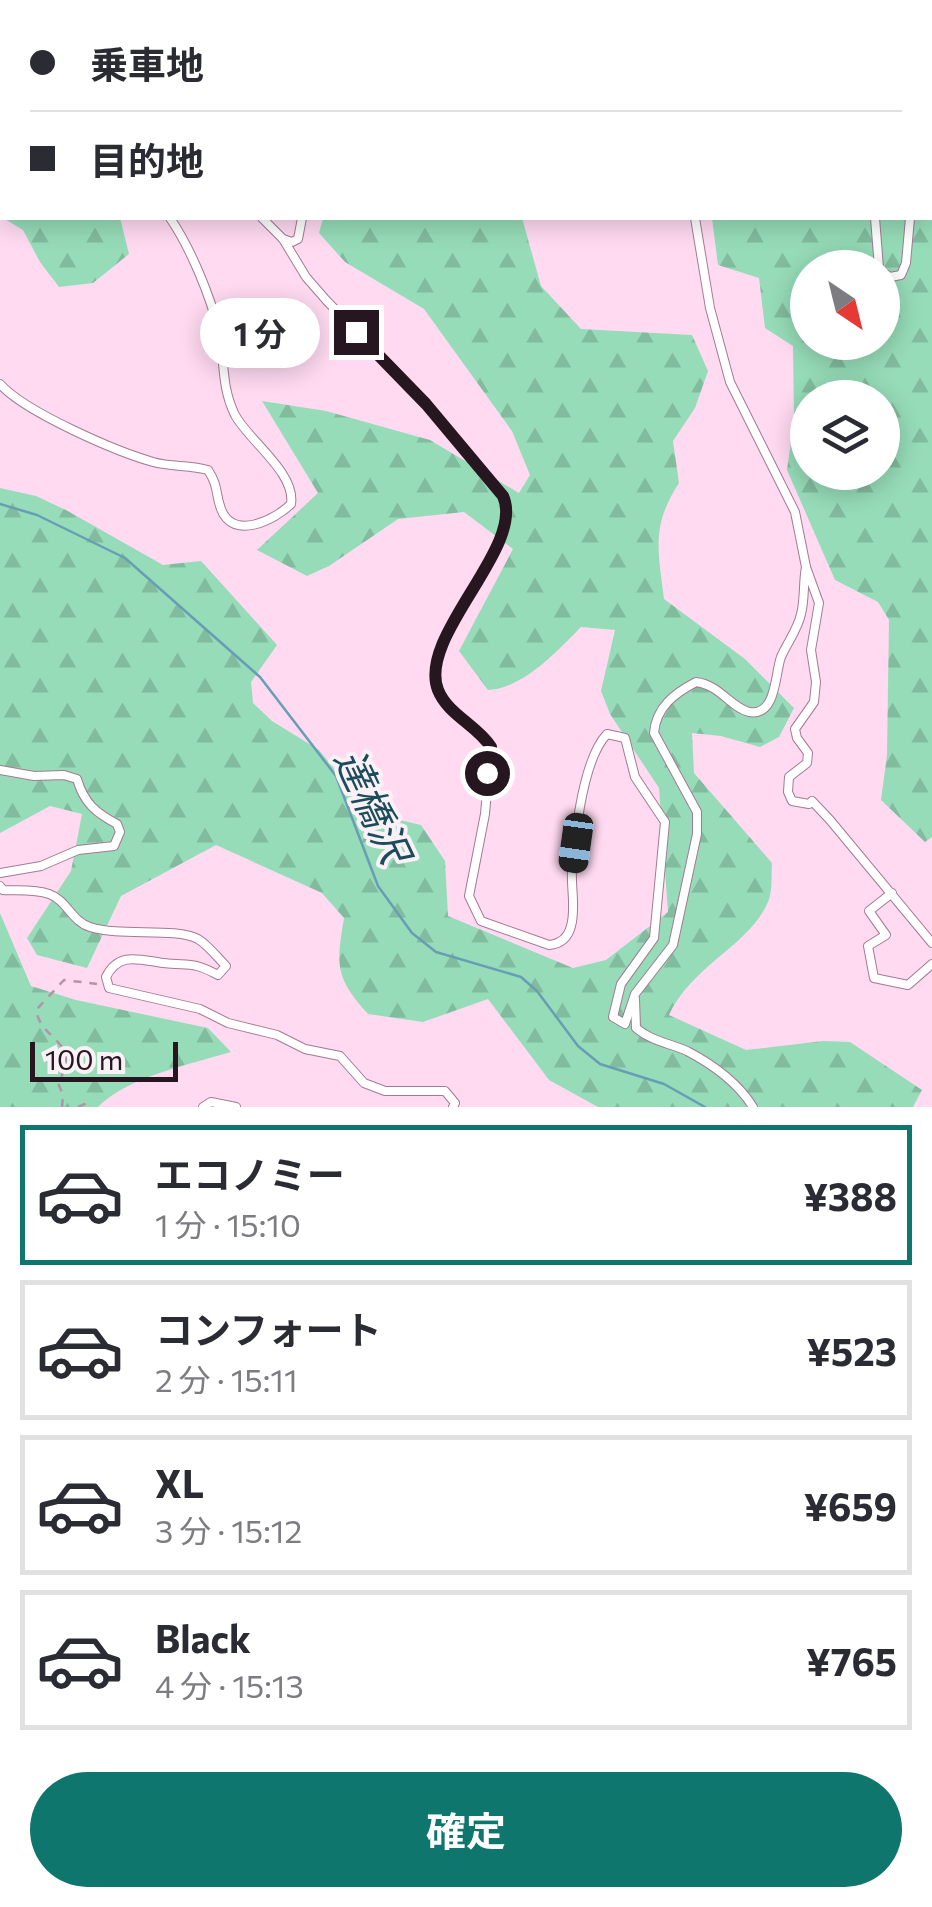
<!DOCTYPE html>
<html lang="ja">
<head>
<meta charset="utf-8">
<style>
	body { margin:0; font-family:Commissioner,"Noto Sans JP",sans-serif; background:#f2f2f3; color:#2b2b33; height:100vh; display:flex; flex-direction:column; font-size:38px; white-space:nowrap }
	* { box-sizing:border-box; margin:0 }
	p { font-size:32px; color:#7c7c81 }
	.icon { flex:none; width:55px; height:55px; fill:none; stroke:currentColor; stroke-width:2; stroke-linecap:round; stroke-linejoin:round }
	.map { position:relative; height:1107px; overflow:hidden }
	.sheet { display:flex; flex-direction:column; background:#fff; flex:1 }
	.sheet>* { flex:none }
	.top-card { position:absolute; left:0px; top:0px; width:932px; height:220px; box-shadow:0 5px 25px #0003; display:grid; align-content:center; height:220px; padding:0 30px; background:#fff }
	.needle { width:65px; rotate:145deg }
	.controls { position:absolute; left:790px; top:250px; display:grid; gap:20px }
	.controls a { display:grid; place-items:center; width:110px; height:110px; border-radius:50%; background:#fff; box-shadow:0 5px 25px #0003; font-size:50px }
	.scale { position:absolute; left:30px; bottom:25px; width:148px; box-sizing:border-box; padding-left:10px; border:5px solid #261620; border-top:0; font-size:28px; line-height:35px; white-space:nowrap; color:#261620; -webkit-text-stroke:8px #faf1f6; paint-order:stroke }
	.end { position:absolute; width:45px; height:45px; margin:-22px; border:12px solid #261620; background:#fff; box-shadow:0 0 0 5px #fff }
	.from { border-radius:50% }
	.bubble { position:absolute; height:70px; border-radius:35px; background:#fff; box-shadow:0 5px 25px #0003; font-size:32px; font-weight:700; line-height:70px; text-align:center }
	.car { position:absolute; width:30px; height:60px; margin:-30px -15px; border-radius:12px; box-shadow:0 0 8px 2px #0007; background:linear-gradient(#222 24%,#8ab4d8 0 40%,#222 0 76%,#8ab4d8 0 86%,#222 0) }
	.top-card b { display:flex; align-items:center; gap:35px; height:95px; font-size:38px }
	.top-card b+b { border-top:2px solid #e1e1e2 }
	.top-card i { width:25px; height:25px; background:#2b2b33 }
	ul { padding:18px 0 0; list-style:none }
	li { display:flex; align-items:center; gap:30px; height:140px; margin:0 20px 15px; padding:0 10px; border:5px solid #e1e1e2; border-radius:0px }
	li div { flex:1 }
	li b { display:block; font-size:38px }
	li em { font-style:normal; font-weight:700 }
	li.selected { border-color:#0f766e }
	li>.icon { width:90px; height:90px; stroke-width:1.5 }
	.cta { display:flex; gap:20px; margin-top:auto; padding:20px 30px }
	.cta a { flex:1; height:115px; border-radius:60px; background:#0f766e; color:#fff; font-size:40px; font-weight:700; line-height:115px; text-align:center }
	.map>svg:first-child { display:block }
	.forest { fill:url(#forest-firs); fill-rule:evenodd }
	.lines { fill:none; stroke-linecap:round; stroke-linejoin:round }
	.stream { stroke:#679eb5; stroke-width:2.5 }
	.street-casing { stroke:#a37a93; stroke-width:10 }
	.path { stroke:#b294a7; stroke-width:2.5; stroke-dasharray:8 8; stroke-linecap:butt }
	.street { stroke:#fff; stroke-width:8 }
	.route { stroke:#261620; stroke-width:12 }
	.labels { text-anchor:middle; stroke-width:8; stroke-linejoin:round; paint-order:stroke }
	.water-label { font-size:40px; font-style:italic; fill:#1a4c5b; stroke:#faf1f6 }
</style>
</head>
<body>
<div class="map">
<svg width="932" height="1107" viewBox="0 0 932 1107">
	<defs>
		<pattern id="forest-firs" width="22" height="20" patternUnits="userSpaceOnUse" patternTransform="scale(2.5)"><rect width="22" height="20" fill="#96dcb8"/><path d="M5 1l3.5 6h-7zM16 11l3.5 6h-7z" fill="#81bc9e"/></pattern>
	</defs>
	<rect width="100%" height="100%" fill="#ffdaf1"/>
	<g class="forest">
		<path d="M0,0L37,2H2V217Z"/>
		<path d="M893,0H932V837L925,842L881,800L887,755L889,620L878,602L835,580L787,470L794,420L793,346L765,328L759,278L718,265L712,218H930V2H886ZM808,268H882V342H808ZM808,398H882V472H808Z"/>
		<path d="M3,218H120L129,254L93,283L59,287L40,262L23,230Z"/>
		<path d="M323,218H522L541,286L581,329L692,335L708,371L695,408L673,441L679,483C651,526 658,550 664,599L745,659L794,708L779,737L760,747L721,736L692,733L694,773L772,863C771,875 773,891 768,902C749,946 692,965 669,1015L746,1050L823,1041L850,1042L922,1090L913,1107H598L549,1080L488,999L423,1022L368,1014C335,977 336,966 344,918L322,893L216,845L121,896L87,968L37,955L27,938L71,871L82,814L50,806L0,833V488L36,496L66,510L163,565L201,561L277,645L251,682L253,703L272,721L319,750L370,813L421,825L445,861L448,916L573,968L606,960L668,912L659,788L610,714L601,691L615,630L581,627C557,651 524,688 488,690L459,651L513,549L464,512L398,519L329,566L307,576L257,550L318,493L262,401L326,411L430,440L519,493L530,475L512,431L424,309L345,262L319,233Z"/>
		<path d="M0,913L31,986L76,1000L208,1028L231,1052C191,1064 127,1077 98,1107H0Z"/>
	</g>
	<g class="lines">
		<path class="stream" d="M0,504L37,515L125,558L260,677L336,776L378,886L412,933L436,952L521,977L537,991L578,1046L600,1064L664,1084L705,1107"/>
		<g class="street-casing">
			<g id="street">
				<path d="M662,0L663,2"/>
				<path d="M690,0L695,2"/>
				<path d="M350,2V0"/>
				<path d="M570,2V0"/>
				<path d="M590,2V0"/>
				<path d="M930,199L932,203"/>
				<path d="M262,218L283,239L306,277L326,300L426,404L503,495C526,548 417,636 438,690C448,715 477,725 491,747L485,814L469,896L481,921L549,945C560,944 568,938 571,926C576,909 571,889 572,871C575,835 583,759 607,734L625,738L635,777L665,822L654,938L621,984L613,1017L625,1024L635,994L673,945L697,834V812L654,733C656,707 675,693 696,682C720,685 730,707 749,712C777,717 775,672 781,657C787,643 798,629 801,614C805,599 803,582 806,567"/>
				<path d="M695,218L710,308L730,382L795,512L806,567L819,603L811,650L816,682L814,702L795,729L797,738L808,753L807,763L789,777L788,792L792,801L809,804L812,801L830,820L932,943"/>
				<path d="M875,218L879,268"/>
				<path d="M283,239L292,242L298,239L302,218"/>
				<path d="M882,272L890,277L901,275L906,263L910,218"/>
				<path d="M0,384C25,412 115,451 153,462C171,467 190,465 208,470C219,487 215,493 221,509C233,541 275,520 291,504C296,473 249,441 235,415C221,387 225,361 219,332C211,297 190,247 170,218"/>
				<path d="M0,770L34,776L64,775L77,779C84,803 96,813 117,824L120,832L114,846L78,850L41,866L0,873"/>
				<path d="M0,886L3,890C17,891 35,889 49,894C67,900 71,921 90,927C121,937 174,927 198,939C208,945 217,957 226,966L218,975C192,961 190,966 163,963C140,960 119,951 106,977L109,988L200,1009L228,1023L277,1035L305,1049L340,1056L364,1083L385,1091H445L455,1103L453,1107"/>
				<path d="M892,893L869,911L886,935L868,946L874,978L908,985L932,964"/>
				<path d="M635,999L636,1028C651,1041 669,1043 687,1051C712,1064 738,1083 753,1107"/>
				<path d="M203,1107L211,1102L236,1107"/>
			</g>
		</g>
		<g class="path">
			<path d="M226,2L229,0"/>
			<path d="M62,1107L63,1095L58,1083C83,1040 42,1043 36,1010L64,980L97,984"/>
			<path d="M78,1107L87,1103L89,1107"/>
		</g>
		<use href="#street" class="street"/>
	</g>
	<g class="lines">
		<path class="route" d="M356,332L426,404L503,496C526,547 417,636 438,690C448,715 477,725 491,747L487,773"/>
	</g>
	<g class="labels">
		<g class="water-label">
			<text transform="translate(372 806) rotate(65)" y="14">達橋沢</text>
		</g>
	</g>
</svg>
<div class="controls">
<a><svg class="needle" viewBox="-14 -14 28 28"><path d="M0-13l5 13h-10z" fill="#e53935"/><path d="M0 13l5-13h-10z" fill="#7c7c81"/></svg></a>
<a><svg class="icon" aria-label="layers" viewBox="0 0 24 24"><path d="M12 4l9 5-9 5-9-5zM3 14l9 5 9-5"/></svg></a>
</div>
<div class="scale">100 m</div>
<i class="end from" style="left:487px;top:773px"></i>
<i class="end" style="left:356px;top:332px"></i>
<div class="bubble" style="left:200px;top:298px;width:120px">1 分</div>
<i class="car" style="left:576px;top:843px;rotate:188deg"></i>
<div class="top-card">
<b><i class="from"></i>乗車地</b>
<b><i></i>目的地</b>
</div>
</div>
<section class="sheet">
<ul>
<li class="selected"><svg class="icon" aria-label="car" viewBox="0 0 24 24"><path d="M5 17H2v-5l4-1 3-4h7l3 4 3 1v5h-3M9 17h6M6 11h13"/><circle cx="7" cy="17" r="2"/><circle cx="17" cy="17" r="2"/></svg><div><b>エコノミー</b><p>1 分 · 15:10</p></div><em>¥388</em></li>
<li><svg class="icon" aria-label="car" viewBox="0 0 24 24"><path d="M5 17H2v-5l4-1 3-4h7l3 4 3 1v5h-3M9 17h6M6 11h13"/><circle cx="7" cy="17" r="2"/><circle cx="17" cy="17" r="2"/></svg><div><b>コンフォート</b><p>2 分 · 15:11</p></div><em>¥523</em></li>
<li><svg class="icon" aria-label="car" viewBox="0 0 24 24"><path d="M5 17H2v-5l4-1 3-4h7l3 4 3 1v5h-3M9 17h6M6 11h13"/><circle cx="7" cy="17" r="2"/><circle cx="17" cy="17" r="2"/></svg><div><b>XL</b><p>3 分 · 15:12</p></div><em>¥659</em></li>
<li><svg class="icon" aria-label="car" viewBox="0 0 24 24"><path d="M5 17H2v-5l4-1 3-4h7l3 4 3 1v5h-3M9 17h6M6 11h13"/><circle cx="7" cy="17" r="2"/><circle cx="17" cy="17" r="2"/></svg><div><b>Black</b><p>4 分 · 15:13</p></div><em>¥765</em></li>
</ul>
<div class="cta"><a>確定</a></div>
</section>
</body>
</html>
